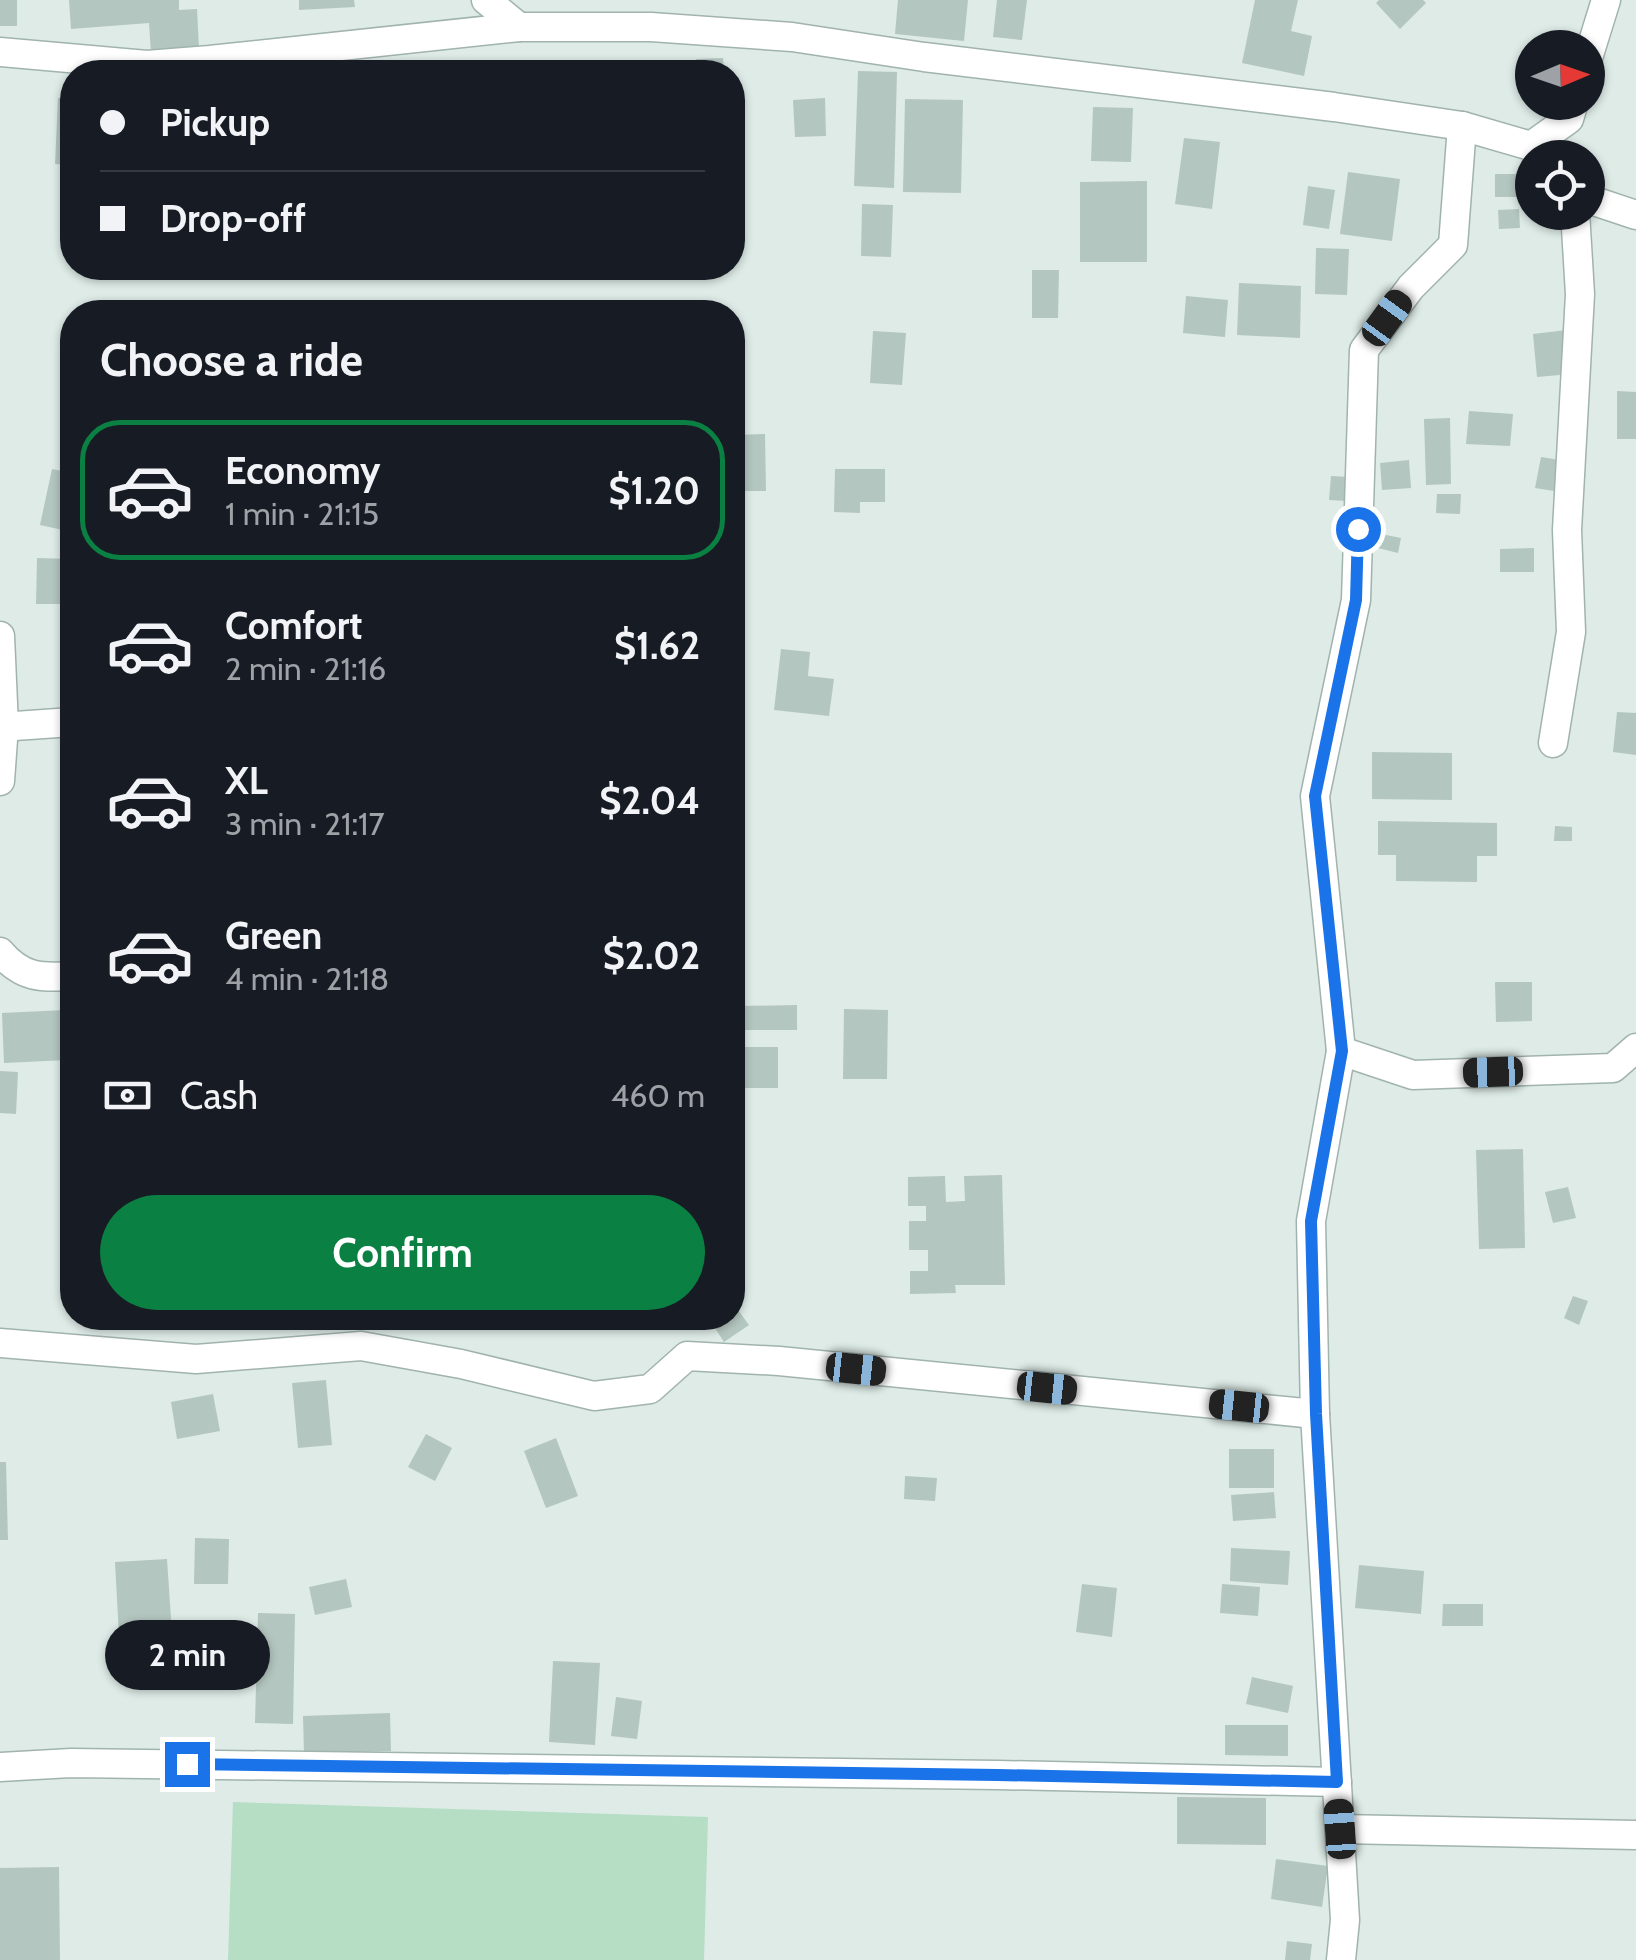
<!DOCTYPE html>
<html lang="en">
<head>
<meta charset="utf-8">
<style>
	body { margin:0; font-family:Cabin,sans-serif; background:#242831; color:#f1f3f6; height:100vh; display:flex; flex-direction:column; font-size:38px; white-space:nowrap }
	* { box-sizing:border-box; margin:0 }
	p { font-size:32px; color:#9ea1a6 }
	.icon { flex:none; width:55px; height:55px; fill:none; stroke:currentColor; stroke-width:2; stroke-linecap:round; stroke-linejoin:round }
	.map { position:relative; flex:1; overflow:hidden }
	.drawer { position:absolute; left:60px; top:300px; width:685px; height:1030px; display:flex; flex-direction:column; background:#171b24; border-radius:40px; box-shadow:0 2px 8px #0004 }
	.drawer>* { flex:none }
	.hud { position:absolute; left:60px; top:60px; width:685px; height:220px; border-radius:40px; box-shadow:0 2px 8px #0004; display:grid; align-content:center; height:220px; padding:0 40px; background:#171b24 }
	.needle { width:65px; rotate:88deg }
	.fabs { position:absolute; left:1515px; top:30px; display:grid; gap:20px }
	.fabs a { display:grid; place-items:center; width:90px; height:90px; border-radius:50%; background:#171b24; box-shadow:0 2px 8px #0004; font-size:50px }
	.end { position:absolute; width:45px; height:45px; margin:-22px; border:12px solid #1a73e8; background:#fff; box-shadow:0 0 0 5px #fff }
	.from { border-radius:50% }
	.bubble { position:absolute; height:70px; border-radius:35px; background:#171b24; box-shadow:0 2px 8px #0004; font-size:32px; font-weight:700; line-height:70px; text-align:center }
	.car { position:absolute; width:30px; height:60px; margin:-30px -15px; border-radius:12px; box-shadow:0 0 8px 2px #0007; background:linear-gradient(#222 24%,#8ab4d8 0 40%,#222 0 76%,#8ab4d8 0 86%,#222 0) }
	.hud b { display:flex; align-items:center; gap:35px; height:95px; font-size:38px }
	.hud b+b { border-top:2px solid #363941 }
	.hud i { width:25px; height:25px; background:#f1f3f6 }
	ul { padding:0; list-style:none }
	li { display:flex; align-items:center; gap:30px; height:140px; margin:0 20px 15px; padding:0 20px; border:5px solid transparent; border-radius:40px }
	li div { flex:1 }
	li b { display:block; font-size:38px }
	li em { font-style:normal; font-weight:700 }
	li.on { border-color:#0b8043 }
	li>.icon { width:90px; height:90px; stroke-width:1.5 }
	h2 { padding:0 40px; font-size:45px; line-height:120px }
	.pay { display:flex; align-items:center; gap:25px; height:110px; padding:0 40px; font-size:38px }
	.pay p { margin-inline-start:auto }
	.primary-button { display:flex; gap:20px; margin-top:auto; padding:20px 40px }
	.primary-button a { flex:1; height:115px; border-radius:60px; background:#0b8043; color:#fff; font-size:40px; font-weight:700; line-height:115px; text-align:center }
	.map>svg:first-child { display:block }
	.green { fill:#b6dec4 }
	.building { fill:#b4c6c0 }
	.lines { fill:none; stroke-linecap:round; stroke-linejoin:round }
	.minor-casing { stroke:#a1b3af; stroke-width:31 }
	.minor { stroke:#fff; stroke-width:28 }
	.route { stroke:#1a73e8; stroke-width:12 }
</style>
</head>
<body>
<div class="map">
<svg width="1636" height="1960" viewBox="0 0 1636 1960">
	<rect width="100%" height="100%" fill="#deebe7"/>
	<path class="green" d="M233,1802L708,1817L704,1960H228Z"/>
	<g class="building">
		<rect x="0" y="0" width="17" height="26"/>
		<path d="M69,0H179V10L197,9L199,49L151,53L149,23L71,29Z"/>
		<path d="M299,0H354L355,7L299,10Z"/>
		<path d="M898,0H968L964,41L895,34Z"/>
		<path d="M997,0H1027L1022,40L993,37Z"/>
		<path d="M1255,0H1298L1291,31L1312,36L1304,76L1242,63Z"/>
		<path d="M1379,0H1423L1426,3L1400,29L1376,3Z"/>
		<path d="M723,58L724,72H696V59Z"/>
		<path d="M858,71L897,72L894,188L854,186Z"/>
		<path d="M58,98H72V165L55,164Z"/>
		<path d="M825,98L826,136L795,137L793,100Z"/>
		<path d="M905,99L963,100L961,193L903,192Z"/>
		<path d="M1093,107L1133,108L1131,162L1091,161Z"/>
		<path d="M1184,138L1220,142L1212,209L1175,204Z"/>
		<path d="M1348,172L1400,179L1392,241L1340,234Z"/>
		<rect x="1495" y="174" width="24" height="23"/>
		<path d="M1147,181V262H1080V182Z"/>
		<path d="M1308,186L1335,190L1329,229L1303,225Z"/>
		<path d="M862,204L893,205L891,257L861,256Z"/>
		<path d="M1519,209L1520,228L1499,229L1498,210Z"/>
		<path d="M1316,248L1349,249L1347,295L1315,294Z"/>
		<path d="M1032,270H1059L1058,318H1032Z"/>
		<path d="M1239,283L1301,286L1300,338L1237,335Z"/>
		<path d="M1186,296L1228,300L1225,337L1183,333Z"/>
		<path d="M1567,330L1571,374L1537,377L1533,334Z"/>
		<path d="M873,331L906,333L902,385L870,383Z"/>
		<path d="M1617,391L1636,392V439H1617Z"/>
		<path d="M1469,411L1513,414L1510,446L1466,444Z"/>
		<path d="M1450,418L1451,484L1426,485L1424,419Z"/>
		<path d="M765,434L766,491H732V435Z"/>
		<path d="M1541,457L1560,460L1554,491L1535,488Z"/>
		<path d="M1409,460L1411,488L1382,490L1380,463Z"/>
		<path d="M52,469L72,473V532L40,525Z"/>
		<path d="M835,469H885V502H860V513L834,512Z"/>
		<path d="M1331,476L1349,477L1347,501L1329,500Z"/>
		<path d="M1437,494H1461L1460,514L1436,513Z"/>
		<path d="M1381,534L1401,538L1398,553L1378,548Z"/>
		<path d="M1534,548V572H1500V549Z"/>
		<path d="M37,558L72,559V604H36Z"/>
		<path d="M781,649L810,652L808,676L834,679L829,716L774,710Z"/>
		<path d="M1617,712L1636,713V755L1613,752Z"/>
		<path d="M1372,752L1452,753V800L1372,799Z"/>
		<path d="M1378,821L1497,823V856H1477V882L1396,881V855H1378Z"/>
		<path d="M1555,826L1572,827V841H1554Z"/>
		<path d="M1495,982H1532V1021L1496,1022Z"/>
		<path d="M797,1005V1030H742V1006Z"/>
		<path d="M844,1009L888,1010L887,1079H843Z"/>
		<path d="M65,1010L67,1060L4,1063L2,1013Z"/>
		<rect x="745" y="1047" width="33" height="41"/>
		<path d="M0,1071L18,1072L16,1114L0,1113Z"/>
		<path d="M1523,1149L1525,1248L1479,1249L1476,1150Z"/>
		<path d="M1002,1175L1005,1285H955L956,1293L910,1294V1271H928V1250H909V1221H926V1206H908V1177L945,1176L946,1202L965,1201L964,1176Z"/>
		<path d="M1568,1187L1576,1218L1553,1223L1545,1192Z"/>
		<path d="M1573,1296L1588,1301L1579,1325L1564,1318Z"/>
		<path d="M732,1302L749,1325L724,1342L709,1319L732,1318Z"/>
		<path d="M326,1380L332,1445L298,1448L292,1383Z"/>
		<path d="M213,1394L220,1431L177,1439L171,1402Z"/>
		<path d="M426,1434L452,1448L435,1481L408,1467Z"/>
		<path d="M556,1438L578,1496L546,1508L524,1451Z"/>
		<rect x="1229" y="1449" width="45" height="39"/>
		<path d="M0,1462H6L8,1540H0Z"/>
		<path d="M905,1476L937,1478L935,1501L904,1499Z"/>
		<path d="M1274,1492L1276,1518L1233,1521L1231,1495Z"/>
		<path d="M195,1538L229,1539L228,1584H194Z"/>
		<path d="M1231,1548L1290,1551L1288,1585L1230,1581Z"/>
		<path d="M167,1559L172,1633L119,1636L115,1562Z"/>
		<path d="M1359,1565L1424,1571L1421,1614L1355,1608Z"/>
		<path d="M346,1579L352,1607L315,1615L309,1587Z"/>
		<path d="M1082,1584L1117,1588L1112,1637L1076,1632Z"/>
		<path d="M1222,1584L1260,1587L1258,1616L1220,1613Z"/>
		<path d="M1443,1604H1483V1626H1442Z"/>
		<path d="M258,1613L295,1614L293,1724L255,1723Z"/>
		<path d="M553,1661L600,1663L595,1745L549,1742Z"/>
		<path d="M1252,1677L1293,1686L1288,1713L1246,1704Z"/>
		<path d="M616,1697L642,1701L637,1739L611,1736Z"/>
		<path d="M390,1713L391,1751L304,1753L303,1716Z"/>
		<path d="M1225,1725H1288V1756L1225,1755Z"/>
		<path d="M1177,1797L1266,1798V1845L1177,1844Z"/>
		<path d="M1276,1859L1328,1866L1322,1907L1271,1899Z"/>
		<path d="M59,1867L60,1960H0V1868Z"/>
		<path d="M1287,1941L1312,1944L1310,1960H1285Z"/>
	</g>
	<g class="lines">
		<g class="minor-casing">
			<g id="minor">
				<path d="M486,0L519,27"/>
				<path d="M0,52L147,65L210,60L519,27H651L792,37L924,57L1334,107L1462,126L1531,146L1569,119L1574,102"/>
				<path d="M1588,58L1606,0"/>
				<path d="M1588,199L1636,215"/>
				<path d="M0,636L4,726L0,781"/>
				<path d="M0,727L72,722"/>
				<path d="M1553,743L1571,632L1567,530L1580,294L1575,212"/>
				<path d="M0,952C22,978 41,978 72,976"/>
				<path d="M1341,1051L1413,1075L1613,1068L1636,1048"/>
				<path d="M0,1343L196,1359L361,1346L461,1364L594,1396L650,1389L687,1356L779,1361L1315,1414"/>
				<path d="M0,1767L71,1763L998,1775L1337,1782"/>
				<path d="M1340,1829L1636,1835"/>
				<path d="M1341,1960L1345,1920L1315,1414L1311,1221L1341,1051L1315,796L1356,600L1364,350L1411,287L1453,245L1462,126"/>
			</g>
		</g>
		<use href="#minor" class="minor"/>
	</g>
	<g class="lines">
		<path class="route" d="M187,1764L998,1775L1337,1782L1316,1414L1311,1221L1342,1051L1315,796L1356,600L1358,529"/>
	</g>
</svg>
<div class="fabs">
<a><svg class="needle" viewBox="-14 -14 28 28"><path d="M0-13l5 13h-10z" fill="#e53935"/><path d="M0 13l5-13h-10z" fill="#9ea1a6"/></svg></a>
<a><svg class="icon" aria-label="locate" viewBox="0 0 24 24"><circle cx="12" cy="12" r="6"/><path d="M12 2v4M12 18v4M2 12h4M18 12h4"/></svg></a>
</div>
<i class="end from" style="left:1358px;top:529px"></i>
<i class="end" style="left:187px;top:1764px"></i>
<div class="bubble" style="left:105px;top:1620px;width:165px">2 min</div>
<i class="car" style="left:1387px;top:318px;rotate:36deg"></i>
<i class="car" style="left:1493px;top:1072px;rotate:268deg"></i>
<i class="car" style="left:856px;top:1369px;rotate:96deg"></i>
<i class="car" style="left:1047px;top:1388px;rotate:96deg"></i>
<i class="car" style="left:1239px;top:1406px;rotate:276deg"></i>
<i class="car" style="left:1340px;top:1829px;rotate:356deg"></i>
<div class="hud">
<b><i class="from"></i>Pickup</b>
<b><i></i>Drop-off</b>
</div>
<section class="drawer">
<h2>Choose a ride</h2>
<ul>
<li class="on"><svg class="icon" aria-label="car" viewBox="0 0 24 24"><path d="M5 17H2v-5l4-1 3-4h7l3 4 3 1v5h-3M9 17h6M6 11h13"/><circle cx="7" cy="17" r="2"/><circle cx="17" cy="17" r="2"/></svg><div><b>Economy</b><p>1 min · 21:15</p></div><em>$1.20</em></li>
<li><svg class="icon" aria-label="car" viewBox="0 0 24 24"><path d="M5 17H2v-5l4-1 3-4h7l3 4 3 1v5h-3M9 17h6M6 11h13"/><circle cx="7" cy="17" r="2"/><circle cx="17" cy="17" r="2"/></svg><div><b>Comfort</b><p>2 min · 21:16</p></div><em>$1.62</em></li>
<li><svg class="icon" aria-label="car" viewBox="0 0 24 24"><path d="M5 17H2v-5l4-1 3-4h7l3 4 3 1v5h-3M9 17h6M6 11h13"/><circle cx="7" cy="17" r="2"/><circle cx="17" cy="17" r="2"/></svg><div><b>XL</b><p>3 min · 21:17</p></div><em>$2.04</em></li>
<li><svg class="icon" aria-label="car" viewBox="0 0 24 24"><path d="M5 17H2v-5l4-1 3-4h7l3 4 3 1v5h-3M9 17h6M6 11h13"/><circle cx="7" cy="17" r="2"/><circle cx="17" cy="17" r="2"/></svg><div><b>Green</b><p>4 min · 21:18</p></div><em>$2.02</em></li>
</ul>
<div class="pay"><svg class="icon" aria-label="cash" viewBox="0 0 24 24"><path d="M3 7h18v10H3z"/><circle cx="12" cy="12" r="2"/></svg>Cash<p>460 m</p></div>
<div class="primary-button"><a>Confirm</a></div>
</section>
</div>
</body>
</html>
